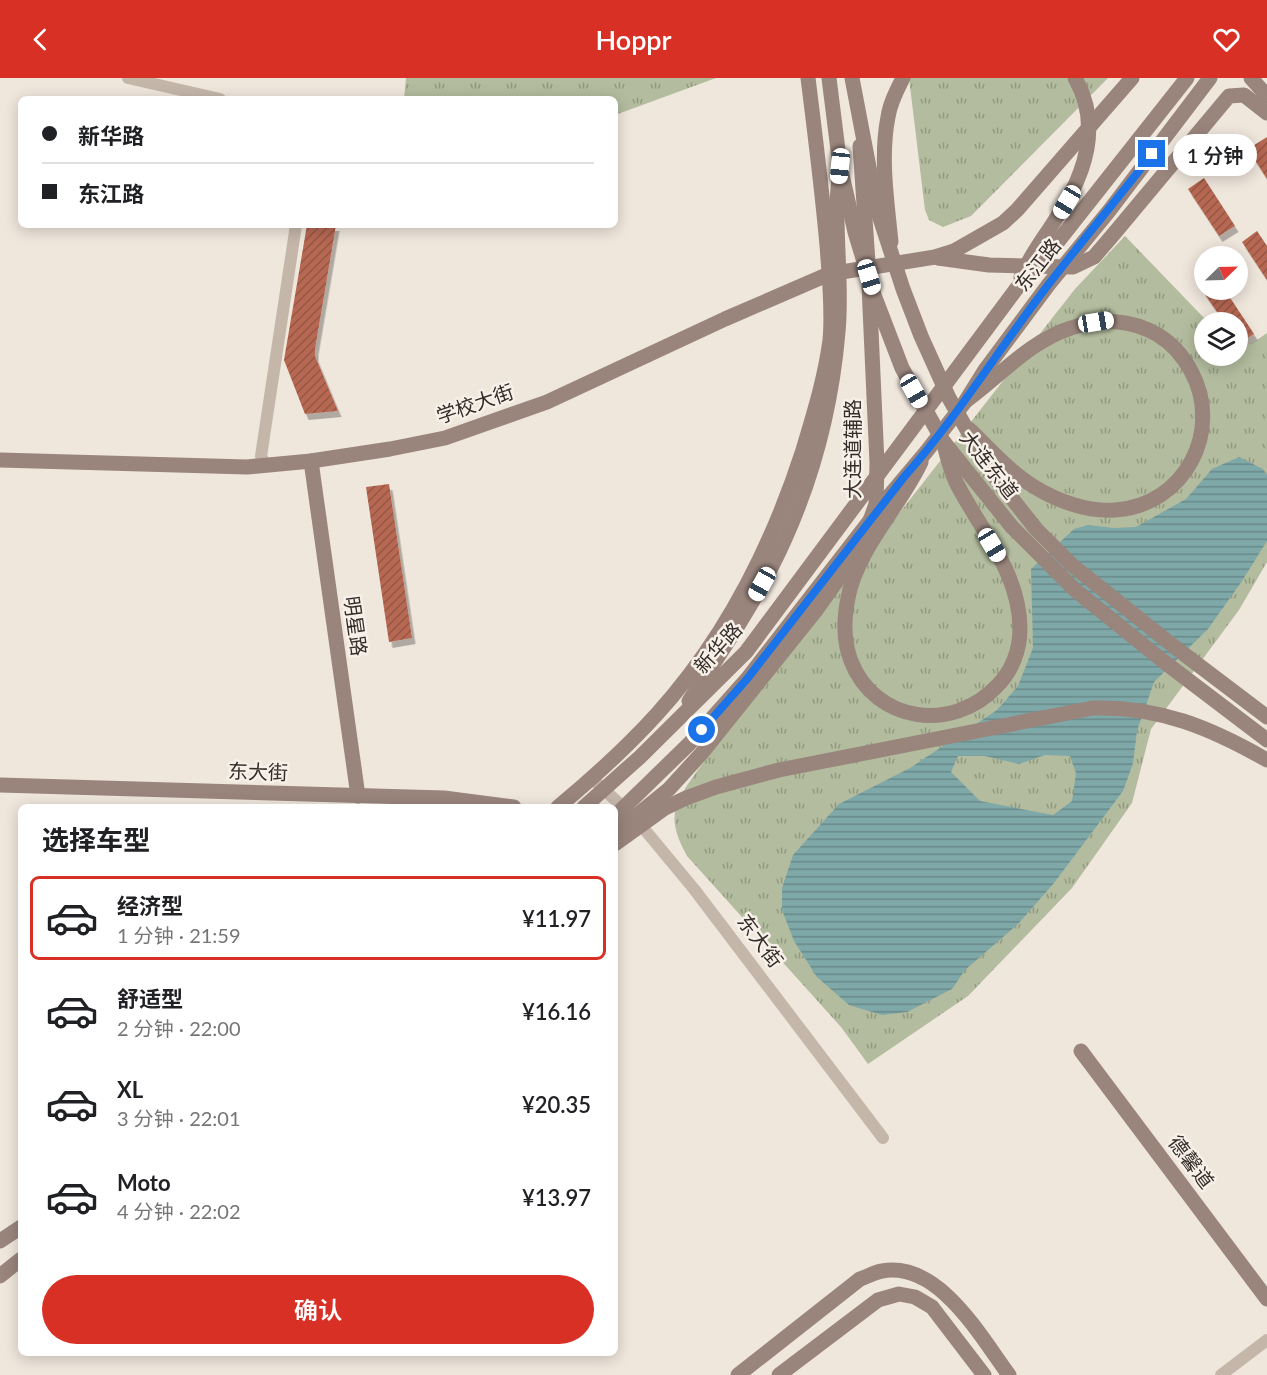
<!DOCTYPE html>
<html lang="zh">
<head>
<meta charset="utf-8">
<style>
	body { margin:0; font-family:Lato,"Noto Sans SC",sans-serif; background:#f2f2f2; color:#202124; height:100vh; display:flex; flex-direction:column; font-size:22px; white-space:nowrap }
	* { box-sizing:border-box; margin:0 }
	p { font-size:20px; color:#757577 }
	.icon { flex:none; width:33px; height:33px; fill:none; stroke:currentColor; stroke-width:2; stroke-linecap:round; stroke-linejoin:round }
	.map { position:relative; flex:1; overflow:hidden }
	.side { position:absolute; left:18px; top:726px; width:600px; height:552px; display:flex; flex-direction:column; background:#fff; border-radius:9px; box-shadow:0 3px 15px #0003 }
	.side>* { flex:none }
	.guide { position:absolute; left:18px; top:18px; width:600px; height:132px; border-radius:9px; box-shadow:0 3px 15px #0003; display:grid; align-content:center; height:132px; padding:0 24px; background:#fff }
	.needle { width:39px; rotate:67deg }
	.controls { position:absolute; left:1194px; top:168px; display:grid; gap:12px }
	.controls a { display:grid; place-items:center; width:54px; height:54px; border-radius:50%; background:#fff; box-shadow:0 3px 15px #0003; font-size:30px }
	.end { position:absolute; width:27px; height:27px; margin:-14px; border:8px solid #1a73e8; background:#fff; box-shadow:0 0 0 3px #fff }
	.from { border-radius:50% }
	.bubble { position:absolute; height:42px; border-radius:21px; background:#fff; box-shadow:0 3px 15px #0003; font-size:20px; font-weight:600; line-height:42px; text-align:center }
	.car { position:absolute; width:18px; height:36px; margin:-18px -9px; border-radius:8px; box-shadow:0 0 4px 2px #0007; background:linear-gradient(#fff 24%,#345 0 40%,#fff 0 76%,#345 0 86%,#fff 0) }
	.guide b { display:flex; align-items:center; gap:21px; height:57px; font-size:22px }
	.guide b+b { border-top:2px solid #e0e0e0 }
	.guide i { width:15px; height:15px; background:#202124 }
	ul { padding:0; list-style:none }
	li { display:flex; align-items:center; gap:18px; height:84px; margin:0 12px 9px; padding:0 12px; border:3px solid transparent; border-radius:9px }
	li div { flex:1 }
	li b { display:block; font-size:22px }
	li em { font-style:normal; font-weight:600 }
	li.selected { border-color:#d93025 }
	li>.icon { width:54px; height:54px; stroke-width:1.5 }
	h2 { padding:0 24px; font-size:27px; line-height:72px }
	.action { display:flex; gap:12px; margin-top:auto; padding:12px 24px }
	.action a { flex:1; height:69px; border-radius:36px; background:#d93025; color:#fff; font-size:24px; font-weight:600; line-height:69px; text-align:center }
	header { display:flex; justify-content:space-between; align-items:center; height:78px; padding:0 24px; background:#d93025; color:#fff; font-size:27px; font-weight:600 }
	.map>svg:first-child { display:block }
	.park { fill:url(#park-tufts) }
	.water { fill:url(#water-rules); fill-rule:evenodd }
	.building { fill:url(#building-hatch); filter:url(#shadow) }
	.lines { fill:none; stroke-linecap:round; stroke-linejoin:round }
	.street { stroke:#c5b6aa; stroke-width:12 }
	.secondary { stroke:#99857c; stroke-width:15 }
	.secondary-bridge { stroke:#99857c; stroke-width:15 }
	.route { stroke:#1a73e8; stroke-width:8 }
	.labels { text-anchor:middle; stroke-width:5; stroke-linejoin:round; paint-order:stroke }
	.street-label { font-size:20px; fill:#342c28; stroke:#f7f0e8 }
</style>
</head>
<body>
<header><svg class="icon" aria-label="back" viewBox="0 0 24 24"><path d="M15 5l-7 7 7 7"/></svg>Hoppr<svg class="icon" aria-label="heart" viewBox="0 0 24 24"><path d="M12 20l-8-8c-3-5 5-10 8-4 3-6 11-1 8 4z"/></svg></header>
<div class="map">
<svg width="1267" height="1297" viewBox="0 0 1267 1297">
	<defs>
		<pattern id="park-tufts" width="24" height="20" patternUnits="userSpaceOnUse" patternTransform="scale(1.5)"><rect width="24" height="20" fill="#b3bc9e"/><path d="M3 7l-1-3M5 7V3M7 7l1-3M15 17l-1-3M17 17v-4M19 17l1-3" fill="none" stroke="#929981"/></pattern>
		<pattern id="water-rules" width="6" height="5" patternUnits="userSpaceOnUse" patternTransform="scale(1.5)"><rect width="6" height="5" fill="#7fa8a8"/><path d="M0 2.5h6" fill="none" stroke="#698989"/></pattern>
		<pattern id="building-hatch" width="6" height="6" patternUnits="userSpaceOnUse" patternTransform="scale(1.5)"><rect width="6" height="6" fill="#b76852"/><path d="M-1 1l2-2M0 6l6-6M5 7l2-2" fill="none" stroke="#965644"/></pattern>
		<filter id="shadow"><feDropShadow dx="3.5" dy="6" stdDeviation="0" flood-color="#0004"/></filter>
	</defs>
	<rect width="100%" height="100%" fill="#efe6dc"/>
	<g class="park">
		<path d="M406,0H716L615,37V21H404Z"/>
		<path d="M909,0H1108L971,138L943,149L929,142L925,132Z"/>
		<path d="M1125,158L1208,244H1204V278H1238V275L1267,255V484L1239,532L1151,651L1132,725L1072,810L968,918L868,986L841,949L687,778C666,739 673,727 697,693L1075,211Z"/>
	</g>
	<path class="water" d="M1239,379L1263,391L1267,397V463L1242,503L1208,551L1154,604L1137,653L1133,685L1123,713L1054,805L1018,846L965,892L952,911L907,934L882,937L849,927L817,899L794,863L782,832V810L793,777L839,726L910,690L997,632L1018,608L1033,570L1031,491L1074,451L1088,447L1114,450L1136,449L1186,421L1212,391ZM1045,677L1070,678L1076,695L1072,723L1053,737L980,723L951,694L958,678H985L1019,686Z"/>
	<g class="building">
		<path d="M1267,59V101L1248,71Z"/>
		<path d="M1204,100L1235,148L1219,158L1188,111Z"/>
		<path d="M307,147H336L315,271V278L338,333L305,336L284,282Z"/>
		<path d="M1257,153L1267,168V202L1242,164Z"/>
		<path d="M1202,212H1225L1254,256L1238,266V244H1224Z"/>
		<path d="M389,406L412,560L389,564L366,409Z"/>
	</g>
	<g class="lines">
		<g class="street">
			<path d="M128,0L220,21"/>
			<path d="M265,387L261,378L296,147"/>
			<path d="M598,706L635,740L694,811L883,1060"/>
			<path d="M1221,1297L1267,1262"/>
		</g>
		<g class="secondary">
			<path d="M1251,0L1267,18"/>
			<path d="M860,68L868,184"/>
			<path d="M891,164C887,123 880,79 888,39C890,25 897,12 903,0"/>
			<path d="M938,180L989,187L1073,189L1094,179L1112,158L1229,18L1244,17L1267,35"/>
			<path d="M967,322C1001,297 1030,263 1071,250C1100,240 1131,241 1158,257C1173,266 1183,278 1191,293C1224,353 1184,428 1115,432C1087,434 1057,423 1033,408C1010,394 989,370 969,351"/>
			<path d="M0,382L247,389L311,383L390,371L445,360L547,324L725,241L829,196L935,179L954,173L1003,145L1017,132L1132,0"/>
			<path d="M311,383L358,718"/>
			<path d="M921,384C900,429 857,471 848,520C844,540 843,563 851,583C875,645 953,655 997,608C1012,593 1020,572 1020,551C1020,495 981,453 957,406C950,393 947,377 943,363"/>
			<path d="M0,707L444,720L514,729"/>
			<path d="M558,729C593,700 627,669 657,636C725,561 772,468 803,372C814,335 825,300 830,262C833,231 829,197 827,167C822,111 815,56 808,0"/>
			<path d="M615,755L669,711L701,676L817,531L847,489L871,440L876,426L877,385L869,208"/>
			<path d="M1081,973L1267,1221"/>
			<path d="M0,1163L21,1149"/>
			<path d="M0,1198L21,1181"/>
			<path d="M738,1297L860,1201C867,1199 875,1194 882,1193C939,1183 980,1258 1009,1297"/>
			<path d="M779,1297L878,1222L899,1216L915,1219L932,1229L984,1297"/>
		</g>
		<g class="secondary-bridge">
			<path d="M829,0L840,88L855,154L874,217L902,290L943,363L1012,449L1075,512L1163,583L1267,662"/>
			<path d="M852,0L877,131L903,211L921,258L949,320L991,394L1036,451L1072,487L1172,567L1267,639"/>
			<path d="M1021,199C1030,177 1045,159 1057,139C1085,97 1102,47 1075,0"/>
			<path d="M689,623C717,580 746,538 770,492C808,418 831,336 838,254C843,202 833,151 839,100"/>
			<path d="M584,729L640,679L746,574L1017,210L1052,171L1187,0"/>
			<path d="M615,738L689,666L747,601L889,418L926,374L965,324L985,292L1049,206L1109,133L1210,0"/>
			<path d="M615,766L665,730L686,720L716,709L779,692L1093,630C1159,628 1211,650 1267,682"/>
		</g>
	</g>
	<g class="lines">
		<path class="route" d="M702,652L747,601L904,399C953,344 992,282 1036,223C1073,173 1114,126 1152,76"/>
	</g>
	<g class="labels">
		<g class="street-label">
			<text transform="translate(1038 187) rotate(-52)" y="7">东江路</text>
			<text transform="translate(475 326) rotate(-19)" y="7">学校大街</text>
			<text transform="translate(853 371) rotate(-90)" y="7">大连道辅路</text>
			<text transform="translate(989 387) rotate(52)" y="7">大连东道</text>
			<text transform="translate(355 548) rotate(82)" y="7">明星路</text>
			<text transform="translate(718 570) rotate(-48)" y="7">新华路</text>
			<text transform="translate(258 694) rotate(2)" y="7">东大街</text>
			<text transform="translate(760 863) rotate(53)" y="7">东大街</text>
			<text transform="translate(1191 1084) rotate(53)" y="7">德馨道</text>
		</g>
	</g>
</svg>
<div class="controls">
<a><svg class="needle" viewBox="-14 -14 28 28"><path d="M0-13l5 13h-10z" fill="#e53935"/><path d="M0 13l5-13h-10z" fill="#757577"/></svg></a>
<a><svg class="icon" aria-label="layers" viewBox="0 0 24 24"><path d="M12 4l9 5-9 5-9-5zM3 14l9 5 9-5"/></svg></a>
</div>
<i class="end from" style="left:702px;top:652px"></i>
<i class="end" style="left:1152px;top:76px"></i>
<div class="bubble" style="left:1173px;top:56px;width:84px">1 分钟</div>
<i class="car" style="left:840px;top:88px;rotate:186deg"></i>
<i class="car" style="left:1067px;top:124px;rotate:211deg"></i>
<i class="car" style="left:869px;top:199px;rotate:163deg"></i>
<i class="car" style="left:1096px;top:244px;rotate:81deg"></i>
<i class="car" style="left:914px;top:313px;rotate:150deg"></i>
<i class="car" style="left:992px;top:467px;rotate:149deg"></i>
<i class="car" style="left:762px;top:506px;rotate:209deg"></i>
<div class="guide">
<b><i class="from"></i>新华路</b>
<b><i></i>东江路</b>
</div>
<section class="side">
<h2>选择车型</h2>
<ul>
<li class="selected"><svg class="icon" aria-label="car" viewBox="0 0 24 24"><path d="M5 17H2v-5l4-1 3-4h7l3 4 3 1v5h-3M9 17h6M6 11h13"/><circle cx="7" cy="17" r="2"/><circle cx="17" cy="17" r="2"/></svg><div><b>经济型</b><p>1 分钟 · 21:59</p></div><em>¥11.97</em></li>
<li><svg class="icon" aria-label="car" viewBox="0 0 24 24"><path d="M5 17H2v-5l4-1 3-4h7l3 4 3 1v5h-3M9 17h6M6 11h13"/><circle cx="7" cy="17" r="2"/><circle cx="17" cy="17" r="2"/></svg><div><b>舒适型</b><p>2 分钟 · 22:00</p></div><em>¥16.16</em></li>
<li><svg class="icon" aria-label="car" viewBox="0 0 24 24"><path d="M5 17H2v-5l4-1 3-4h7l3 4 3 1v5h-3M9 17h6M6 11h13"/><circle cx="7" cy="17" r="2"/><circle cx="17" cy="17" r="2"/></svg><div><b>XL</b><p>3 分钟 · 22:01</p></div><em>¥20.35</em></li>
<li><svg class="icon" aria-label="car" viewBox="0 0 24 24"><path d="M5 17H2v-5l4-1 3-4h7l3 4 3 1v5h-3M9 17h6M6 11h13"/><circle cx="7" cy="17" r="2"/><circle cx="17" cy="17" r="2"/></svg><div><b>Moto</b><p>4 分钟 · 22:02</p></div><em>¥13.97</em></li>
</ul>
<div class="action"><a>确认</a></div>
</section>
</div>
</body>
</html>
